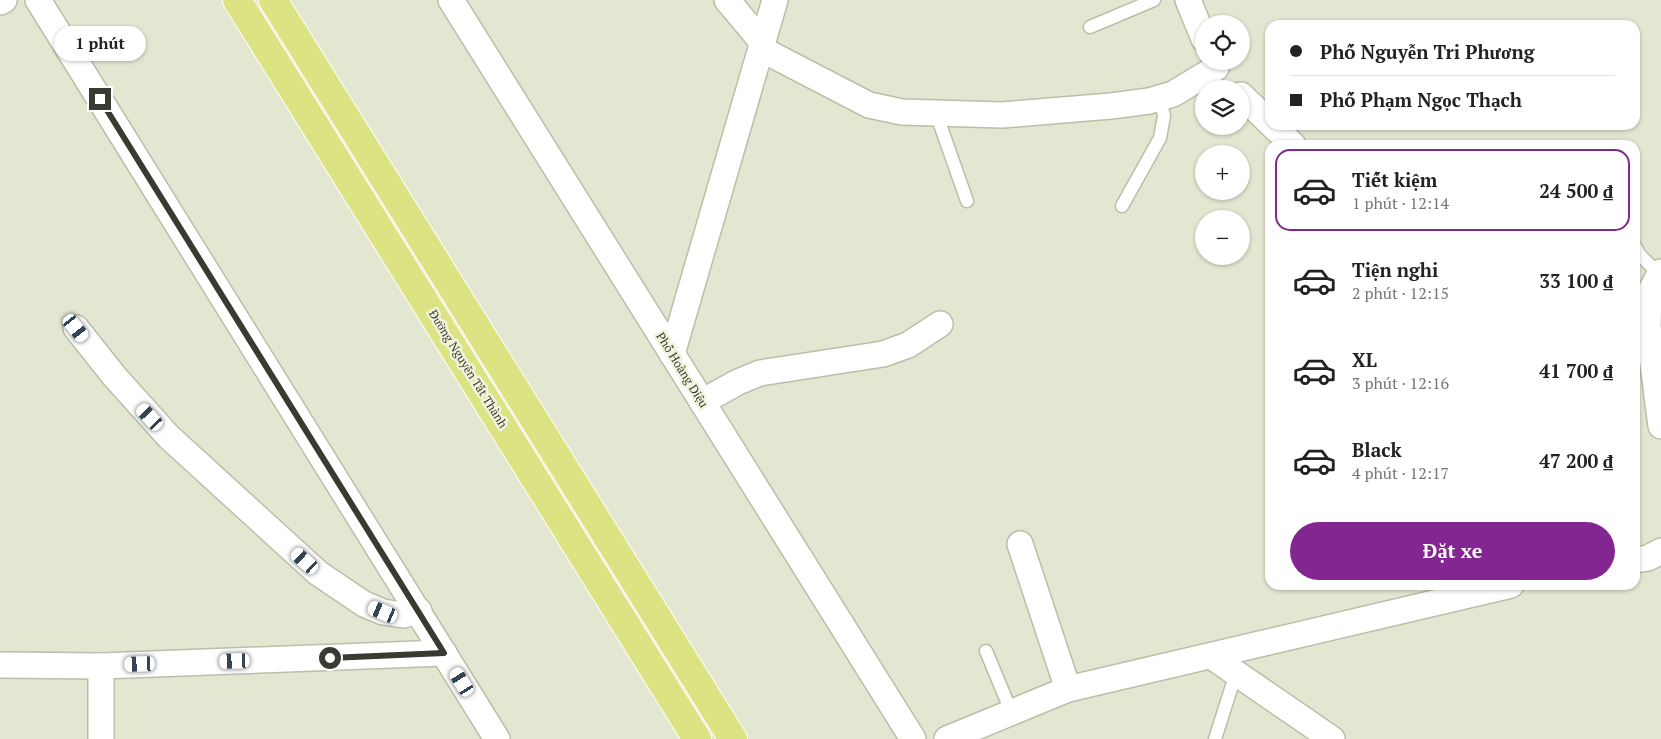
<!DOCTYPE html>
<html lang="vi">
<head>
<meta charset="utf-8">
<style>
	body { margin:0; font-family:"PT Serif",serif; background:#f6f6f6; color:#222; height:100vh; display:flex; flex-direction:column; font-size:19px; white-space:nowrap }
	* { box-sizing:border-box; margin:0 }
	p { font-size:16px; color:#767676 }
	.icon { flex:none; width:28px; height:28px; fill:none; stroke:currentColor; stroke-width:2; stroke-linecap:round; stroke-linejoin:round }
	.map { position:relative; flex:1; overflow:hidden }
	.drawer { position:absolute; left:1265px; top:140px; width:375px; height:450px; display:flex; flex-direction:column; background:#fff; border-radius:15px; box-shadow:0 1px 4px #0004 }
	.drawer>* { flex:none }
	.hud { position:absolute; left:1265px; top:20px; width:375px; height:110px; border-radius:15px; box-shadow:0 1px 4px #0004; display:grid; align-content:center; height:110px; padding:0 25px; background:#fff }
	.tools { position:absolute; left:1195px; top:15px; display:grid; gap:10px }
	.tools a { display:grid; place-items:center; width:55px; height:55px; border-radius:50%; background:#fff; box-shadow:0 1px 4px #0004; font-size:25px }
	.end { position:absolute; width:22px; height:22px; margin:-11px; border:6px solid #393a31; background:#fff; box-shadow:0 0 0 2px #fff }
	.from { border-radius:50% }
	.bubble { position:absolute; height:35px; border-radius:18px; background:#fff; box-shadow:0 1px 4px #0004; font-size:16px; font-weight:700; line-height:35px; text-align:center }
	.car { position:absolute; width:15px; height:30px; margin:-15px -8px; border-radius:6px; box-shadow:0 0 4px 1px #0007; background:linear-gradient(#fff 24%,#345 0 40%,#fff 0 76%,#345 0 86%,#fff 0) }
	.hud b { display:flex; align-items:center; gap:18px; height:48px; font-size:19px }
	.hud b+b { border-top:1px solid #e0e0e0 }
	.hud i { width:12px; height:12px; background:#222 }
	ul { padding:9px 0 0; list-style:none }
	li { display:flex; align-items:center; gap:15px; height:82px; margin:0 10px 8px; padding:0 15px; border:2px solid transparent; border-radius:15px }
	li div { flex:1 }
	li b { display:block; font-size:19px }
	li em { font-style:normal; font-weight:700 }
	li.active { border-color:#842691 }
	li>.icon { width:45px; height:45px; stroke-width:1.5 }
	.primary-button { display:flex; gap:10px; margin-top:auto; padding:10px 25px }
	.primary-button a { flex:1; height:58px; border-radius:30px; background:#842691; color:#fff; font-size:20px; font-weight:700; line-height:58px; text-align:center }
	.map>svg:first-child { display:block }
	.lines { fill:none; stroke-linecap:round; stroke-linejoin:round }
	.service-casing { stroke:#bbbea8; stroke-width:15 }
	.minor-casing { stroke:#bbbea8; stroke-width:28 }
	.trunk-casing { stroke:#fff; stroke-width:30 }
	.service { stroke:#fff; stroke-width:12 }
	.minor { stroke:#fff; stroke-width:25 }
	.trunk { stroke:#dce382; stroke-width:28 }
	.route { stroke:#393a31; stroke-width:6 }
	.labels { text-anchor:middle; stroke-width:5; stroke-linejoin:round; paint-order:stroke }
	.street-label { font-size:12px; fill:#393a31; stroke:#f1f3dd }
</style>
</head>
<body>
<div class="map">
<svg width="1661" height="739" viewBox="0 0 1661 739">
	<rect width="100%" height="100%" fill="#e3e6d0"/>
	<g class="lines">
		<g class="service-casing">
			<g id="service">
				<path d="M1090,27L1154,0"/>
				<path d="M936,113L967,201"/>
				<path d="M1122,206L1160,138L1164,116L1160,98"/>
				<path d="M1635,246L1639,254L1659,274"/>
				<path d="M986,651L1011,711"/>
				<path d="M1215,739L1236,673"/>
			</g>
		</g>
		<g class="minor-casing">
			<g id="minor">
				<path d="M38,0L497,739"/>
				<path d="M451,0L913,739"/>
				<path d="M727,0L763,43"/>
				<path d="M1188,0L1204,39"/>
				<path d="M0,2L4,0"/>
				<path d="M761,49L869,105L902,112L1002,115L1111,106L1149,101L1173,94L1216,68"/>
				<path d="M1241,95L1270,123"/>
				<path d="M1272,125L1293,145"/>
				<path d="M1661,272L1649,294L1648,326L1661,426"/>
				<path d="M76,328L115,377L169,437L318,573L364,604L383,612L403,615L419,611"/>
				<path d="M672,354L775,0"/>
				<path d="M702,402L738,382L760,373L883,354L908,345L940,324"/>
				<path d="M1020,544L1068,689"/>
				<path d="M1635,560L1648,558L1661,551"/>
				<path d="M1211,656L1332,739"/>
				<path d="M0,665L101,666L444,653"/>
				<path d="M101,666V739"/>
				<path d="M947,739L1068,689L1511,585"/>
			</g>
		</g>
		<g class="trunk-casing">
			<g id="trunk">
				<path d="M237,0L697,739"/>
				<path d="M273,0L733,739"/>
			</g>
		</g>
		<use href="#service" class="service"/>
		<use href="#minor" class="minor"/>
		<use href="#trunk" class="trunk"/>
	</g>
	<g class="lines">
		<path class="route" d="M100,99L444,653L330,658"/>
	</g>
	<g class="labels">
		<g class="street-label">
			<text transform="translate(468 369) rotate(58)" y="4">Đường Nguyễn Tất Thành</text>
			<text transform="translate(682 370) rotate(58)" y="4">Phố Hoàng Diệu</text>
		</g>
	</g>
</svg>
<div class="tools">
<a><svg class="icon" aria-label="locate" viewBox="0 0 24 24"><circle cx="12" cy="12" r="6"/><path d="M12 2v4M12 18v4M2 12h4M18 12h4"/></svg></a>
<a><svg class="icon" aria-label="layers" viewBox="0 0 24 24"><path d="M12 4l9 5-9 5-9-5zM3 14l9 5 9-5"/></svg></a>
<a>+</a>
<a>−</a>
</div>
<i class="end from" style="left:330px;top:658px"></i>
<i class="end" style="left:100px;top:99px"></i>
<div class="bubble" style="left:54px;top:26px;width:92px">1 phút</div>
<i class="car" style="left:76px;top:328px;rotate:141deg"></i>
<i class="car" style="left:150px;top:417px;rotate:317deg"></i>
<i class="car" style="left:305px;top:561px;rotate:312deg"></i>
<i class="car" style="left:383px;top:612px;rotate:293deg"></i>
<i class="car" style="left:235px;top:661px;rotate:268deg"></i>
<i class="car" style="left:140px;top:664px;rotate:268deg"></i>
<i class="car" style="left:462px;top:682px;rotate:328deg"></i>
<div class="hud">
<b><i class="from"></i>Phố Nguyễn Tri Phương</b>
<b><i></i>Phố Phạm Ngọc Thạch</b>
</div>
<section class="drawer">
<ul>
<li class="active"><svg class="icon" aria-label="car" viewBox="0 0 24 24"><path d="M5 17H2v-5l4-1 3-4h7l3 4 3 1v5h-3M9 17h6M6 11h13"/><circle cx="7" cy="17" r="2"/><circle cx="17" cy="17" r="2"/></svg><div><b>Tiết kiệm</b><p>1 phút · 12:14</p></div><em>24 500 ₫</em></li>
<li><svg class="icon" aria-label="car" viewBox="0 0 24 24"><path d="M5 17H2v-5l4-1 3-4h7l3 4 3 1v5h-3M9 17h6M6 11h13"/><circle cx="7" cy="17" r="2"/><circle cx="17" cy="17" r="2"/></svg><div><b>Tiện nghi</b><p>2 phút · 12:15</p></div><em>33 100 ₫</em></li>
<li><svg class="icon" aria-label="car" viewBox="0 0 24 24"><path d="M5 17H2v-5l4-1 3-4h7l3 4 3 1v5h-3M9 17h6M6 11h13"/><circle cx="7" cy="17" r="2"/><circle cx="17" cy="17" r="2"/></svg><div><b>XL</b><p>3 phút · 12:16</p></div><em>41 700 ₫</em></li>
<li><svg class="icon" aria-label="car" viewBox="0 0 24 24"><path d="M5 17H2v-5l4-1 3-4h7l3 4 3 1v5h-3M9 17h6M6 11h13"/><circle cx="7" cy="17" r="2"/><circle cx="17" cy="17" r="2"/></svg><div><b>Black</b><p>4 phút · 12:17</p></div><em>47 200 ₫</em></li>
</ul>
<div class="primary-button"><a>Đặt xe</a></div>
</section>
</div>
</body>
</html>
